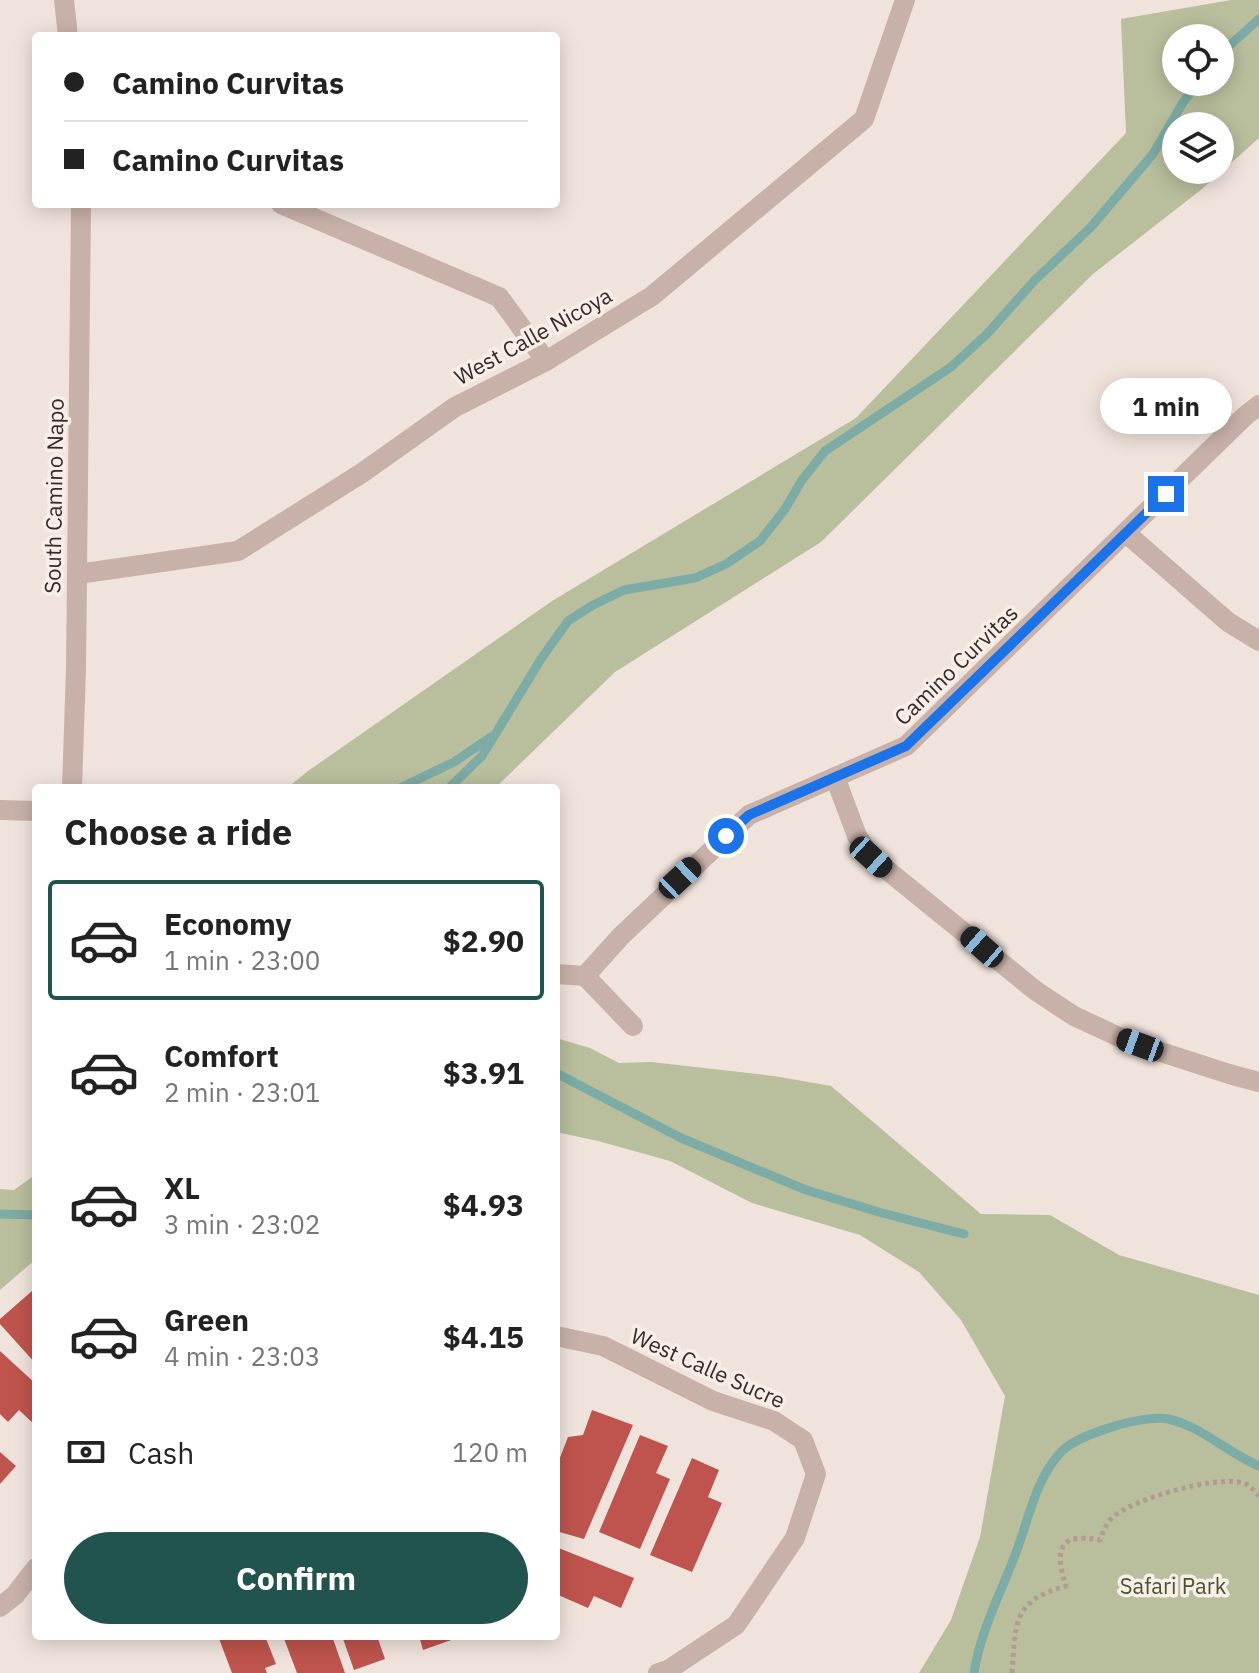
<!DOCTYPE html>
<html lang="en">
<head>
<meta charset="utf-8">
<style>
	body { margin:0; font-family:"IBM Plex Sans",sans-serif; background:#f6f6f6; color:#222; height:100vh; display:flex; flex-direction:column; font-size:30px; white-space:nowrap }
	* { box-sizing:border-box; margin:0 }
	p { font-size:26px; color:#767676 }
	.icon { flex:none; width:44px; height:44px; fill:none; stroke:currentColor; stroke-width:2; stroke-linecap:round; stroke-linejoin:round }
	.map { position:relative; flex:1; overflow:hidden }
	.sheet { position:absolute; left:32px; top:784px; width:528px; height:856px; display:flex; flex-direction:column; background:#fff; border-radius:8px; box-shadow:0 4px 20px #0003 }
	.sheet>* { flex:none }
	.hud { position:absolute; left:32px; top:32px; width:528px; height:176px; border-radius:8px; box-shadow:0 4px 20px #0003; display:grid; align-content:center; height:176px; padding:0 32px; background:#fff }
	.controls { position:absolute; left:1162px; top:24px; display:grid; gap:16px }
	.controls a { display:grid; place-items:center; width:72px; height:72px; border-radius:50%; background:#fff; box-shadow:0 4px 20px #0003; font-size:40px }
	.end { position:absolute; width:36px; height:36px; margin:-18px; border:10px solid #1a73e8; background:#fff; box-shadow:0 0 0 4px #fff }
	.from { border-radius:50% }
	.bubble { position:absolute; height:56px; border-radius:28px; background:#fff; box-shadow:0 4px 20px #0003; font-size:26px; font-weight:700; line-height:56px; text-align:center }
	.car { position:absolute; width:24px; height:48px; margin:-24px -12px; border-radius:10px; box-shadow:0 0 6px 2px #0007; background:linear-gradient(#222 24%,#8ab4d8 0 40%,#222 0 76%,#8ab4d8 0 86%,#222 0) }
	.hud b { display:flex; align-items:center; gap:28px; height:76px; font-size:30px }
	.hud b+b { border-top:2px solid #e0e0e0 }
	.hud i { width:20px; height:20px; background:#222 }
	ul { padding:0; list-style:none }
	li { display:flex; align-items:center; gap:24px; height:120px; margin:0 16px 12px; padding:0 16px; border:4px solid transparent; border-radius:8px }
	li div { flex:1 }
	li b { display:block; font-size:30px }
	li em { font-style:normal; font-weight:700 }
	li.selected { border-color:#21544e }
	li>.icon { width:72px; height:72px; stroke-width:1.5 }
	h2 { padding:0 32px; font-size:36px; line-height:96px }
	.pay { display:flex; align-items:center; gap:20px; height:88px; padding:0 32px; font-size:30px }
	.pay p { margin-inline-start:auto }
	.cta { display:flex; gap:16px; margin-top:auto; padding:16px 32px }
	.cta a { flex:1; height:92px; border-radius:48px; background:#21544e; color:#fff; font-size:32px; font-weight:700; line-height:92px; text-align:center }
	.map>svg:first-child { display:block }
	.green { fill:#b9be9d; fill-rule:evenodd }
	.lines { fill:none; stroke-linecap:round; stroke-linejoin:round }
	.stream { stroke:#7daba5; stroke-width:9 }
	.building { fill:#be544d }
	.path { stroke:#b39b93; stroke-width:5; stroke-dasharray:4 4; stroke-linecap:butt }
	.street { stroke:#c8b1a9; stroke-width:20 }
	.route { stroke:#1a73e8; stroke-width:10 }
	.labels { text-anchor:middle; stroke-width:7; stroke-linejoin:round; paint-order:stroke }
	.street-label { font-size:22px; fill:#352a28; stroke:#f8eee8 }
	.park-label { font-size:22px; fill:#4b522e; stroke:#f8eee8 }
</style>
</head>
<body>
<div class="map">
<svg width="1259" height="1673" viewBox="0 0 1259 1673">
	<rect width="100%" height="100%" fill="#f0e3dc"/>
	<g class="green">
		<path d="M1231,0H1259V138L1202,189L1093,274L821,542L615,672L495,788H287L308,771L552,601L856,418L1126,133L1121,19ZM1220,38V82H1176V38ZM1176,126H1220V170H1176Z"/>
		<path d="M556,1038L590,1048L619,1063L651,1062L774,1076L831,1086L981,1214L1050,1215L1119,1255L1259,1295V1673H919L951,1620L980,1537L1005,1396L961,1320L919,1272L860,1235L752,1203L670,1161L598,1141L556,1132Z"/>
		<path d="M36,1174V1259L0,1290V1189L14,1190Z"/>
	</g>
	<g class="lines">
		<g class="stream">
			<path d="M1220,54L1259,19"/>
			<path d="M400,788L454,762L491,737"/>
			<path d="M449,788L482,756L541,659L568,621L593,605L624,590L695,578L726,564L760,541L785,509L802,480L825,451L951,367L987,334L1034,281L1091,227L1153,154L1182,104L1198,82"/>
			<path d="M556,1073L681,1138L806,1190L882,1213L964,1234"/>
			<path d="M0,1214L36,1215"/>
			<path d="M974,1673C981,1628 1003,1589 1018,1547C1030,1514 1036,1480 1060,1453C1075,1435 1144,1414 1168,1419C1199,1425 1228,1453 1259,1466"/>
		</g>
	</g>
	<g class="building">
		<path d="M32,1291L36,1296V1364L0,1324V1319Z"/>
		<path d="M0,1351L36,1384V1426L19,1410L8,1422L0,1414Z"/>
		<path d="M592,1410L633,1425L584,1539L556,1531V1468L568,1437L583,1435Z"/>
		<path d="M640,1435L668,1446L656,1473L670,1479L640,1549L599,1532Z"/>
		<path d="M0,1452L16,1466L0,1484Z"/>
		<path d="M692,1458L719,1470L708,1497L722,1503L692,1572L650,1555Z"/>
		<path d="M556,1547L634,1578L621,1608L594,1596L588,1608L556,1594Z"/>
		<path d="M218,1636H265L276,1664L265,1668L267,1673H232Z"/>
		<path d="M283,1636H332L345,1673H297Z"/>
		<path d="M342,1636H377L385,1659L354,1670Z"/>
		<path d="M419,1636H453L454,1639L423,1650Z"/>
	</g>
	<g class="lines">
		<path class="path" d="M1012,1673C1016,1624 1011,1601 1066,1586C1055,1551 1057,1532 1100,1540C1103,1532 1106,1524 1112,1518C1131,1499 1212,1477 1239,1482C1248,1483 1253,1489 1259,1496"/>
		<g class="street">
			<path d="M64,0L68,36"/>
			<path d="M281,204L499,297L546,361"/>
			<path d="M1126,533L1228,622L1259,641"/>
			<path d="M78,574L238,551L362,473L455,407L546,361L652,296L864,119L905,0"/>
			<path d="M835,777L857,836L871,857L1036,991L1074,1016L1119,1037L1161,1052L1229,1074L1259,1082"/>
			<path d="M72,788L76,668L81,204"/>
			<path d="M0,810L36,811"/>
			<path d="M556,974L585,976L633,1026"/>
			<path d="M585,976L621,936L749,815L906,746L1245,416L1259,405"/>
			<path d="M556,1336L603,1346L713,1401L774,1421L803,1440L816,1474L795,1538L736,1625L668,1670L658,1673"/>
			<path d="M0,1607L15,1595L36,1568"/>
		</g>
	</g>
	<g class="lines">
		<path class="route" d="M726,836L749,815L906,746L1166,494"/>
	</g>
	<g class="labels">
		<g class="street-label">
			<text transform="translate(533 336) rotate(-29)" y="8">West Calle Nicoya</text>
			<text transform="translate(54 496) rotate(-89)" y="8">South Camino Napo</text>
			<text transform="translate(956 665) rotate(-44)" y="8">Camino Curvitas</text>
			<text transform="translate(708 1368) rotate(24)" y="8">West Calle Sucre</text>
		</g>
		<g class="park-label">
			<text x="1173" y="1594">Safari Park</text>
		</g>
	</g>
</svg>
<div class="controls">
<a><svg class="icon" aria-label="locate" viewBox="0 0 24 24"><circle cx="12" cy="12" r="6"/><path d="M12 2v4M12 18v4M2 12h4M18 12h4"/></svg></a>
<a><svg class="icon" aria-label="layers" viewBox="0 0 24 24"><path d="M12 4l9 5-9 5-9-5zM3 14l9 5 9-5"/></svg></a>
</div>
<i class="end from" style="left:726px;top:836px"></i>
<i class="end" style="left:1166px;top:494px"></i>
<div class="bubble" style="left:1100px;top:378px;width:132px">1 min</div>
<i class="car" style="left:871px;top:857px;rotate:132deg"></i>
<i class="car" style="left:680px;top:878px;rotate:47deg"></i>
<i class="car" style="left:982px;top:947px;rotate:311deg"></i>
<i class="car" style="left:1140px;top:1045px;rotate:290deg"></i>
<div class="hud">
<b><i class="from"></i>Camino Curvitas</b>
<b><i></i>Camino Curvitas</b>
</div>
<section class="sheet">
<h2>Choose a ride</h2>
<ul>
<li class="selected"><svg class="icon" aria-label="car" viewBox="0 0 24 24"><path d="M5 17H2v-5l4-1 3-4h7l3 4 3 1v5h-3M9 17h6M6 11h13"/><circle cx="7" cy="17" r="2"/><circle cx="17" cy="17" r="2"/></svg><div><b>Economy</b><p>1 min · 23:00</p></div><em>$2.90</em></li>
<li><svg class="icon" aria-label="car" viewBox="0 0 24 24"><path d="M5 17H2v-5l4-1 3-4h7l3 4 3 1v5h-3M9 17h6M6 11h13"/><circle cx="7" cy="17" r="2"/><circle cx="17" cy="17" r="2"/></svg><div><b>Comfort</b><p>2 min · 23:01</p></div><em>$3.91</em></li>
<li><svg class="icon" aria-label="car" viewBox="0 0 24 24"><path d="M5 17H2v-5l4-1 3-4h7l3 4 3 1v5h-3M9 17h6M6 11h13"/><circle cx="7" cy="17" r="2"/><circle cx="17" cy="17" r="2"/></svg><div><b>XL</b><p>3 min · 23:02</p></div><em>$4.93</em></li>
<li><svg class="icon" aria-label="car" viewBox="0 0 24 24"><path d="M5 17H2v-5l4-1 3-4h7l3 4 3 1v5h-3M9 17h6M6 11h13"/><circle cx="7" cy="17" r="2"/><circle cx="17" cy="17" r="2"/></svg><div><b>Green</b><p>4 min · 23:03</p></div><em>$4.15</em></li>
</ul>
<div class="pay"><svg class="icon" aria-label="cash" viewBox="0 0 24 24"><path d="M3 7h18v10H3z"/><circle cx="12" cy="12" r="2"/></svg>Cash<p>120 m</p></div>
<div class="cta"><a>Confirm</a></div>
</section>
</div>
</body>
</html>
